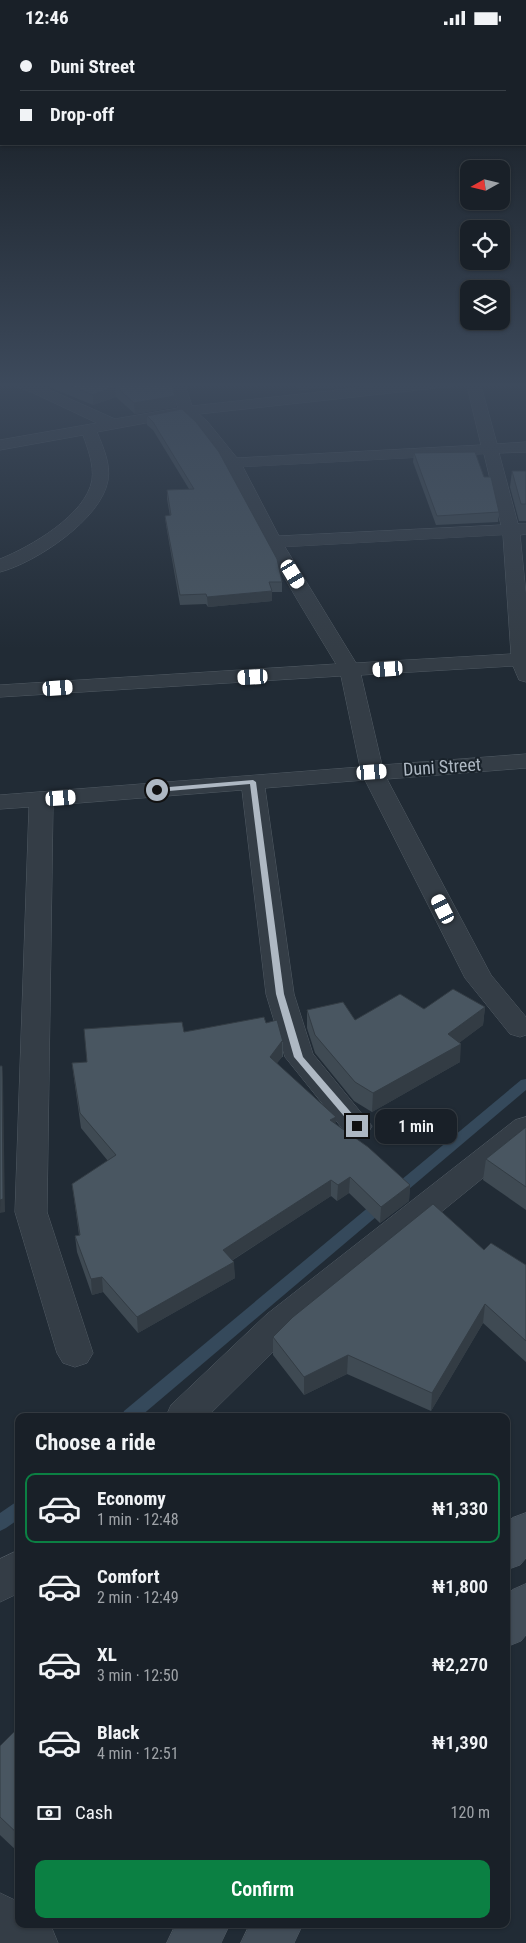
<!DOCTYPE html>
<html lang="en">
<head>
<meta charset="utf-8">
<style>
	body { margin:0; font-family:"Roboto Condensed",sans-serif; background:#222830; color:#f1f3f6; height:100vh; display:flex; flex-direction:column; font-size:19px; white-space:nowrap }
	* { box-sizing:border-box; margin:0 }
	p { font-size:16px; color:#9fa3a8 }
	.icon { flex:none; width:28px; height:28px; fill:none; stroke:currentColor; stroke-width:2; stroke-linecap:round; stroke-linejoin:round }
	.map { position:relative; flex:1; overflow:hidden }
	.panel { position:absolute; left:15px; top:1378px; width:495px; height:515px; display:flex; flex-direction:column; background:#192028; border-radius:10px; box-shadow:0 1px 4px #0004,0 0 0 1px #373e45 }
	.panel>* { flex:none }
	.banner { position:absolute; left:0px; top:0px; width:526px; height:110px; box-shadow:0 1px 4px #0004,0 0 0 1px #373e45; display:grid; align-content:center; height:110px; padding:0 20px; background:#192028 }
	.needle { width:32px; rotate:262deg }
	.fabs { position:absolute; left:460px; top:125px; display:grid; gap:10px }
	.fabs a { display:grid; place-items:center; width:50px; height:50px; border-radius:10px; background:#192028; box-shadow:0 1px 4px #0004,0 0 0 1px #373e45; font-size:25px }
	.end { position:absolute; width:22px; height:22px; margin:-11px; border:6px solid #aeb8c3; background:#111; box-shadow:0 0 0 2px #111 }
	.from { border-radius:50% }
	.bubble { position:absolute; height:35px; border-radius:10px; background:#192028; box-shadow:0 1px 4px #0004,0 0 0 1px #373e45; font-size:16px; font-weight:600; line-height:35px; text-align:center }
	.car { position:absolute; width:15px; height:30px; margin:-15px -8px; border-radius:6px; box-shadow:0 0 4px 1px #0007; background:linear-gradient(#fff 24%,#345 0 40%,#fff 0 76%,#345 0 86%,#fff 0) }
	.banner b { display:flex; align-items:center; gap:18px; height:48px; font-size:19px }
	.banner b+b { border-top:1px solid #373e45 }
	.banner i { width:12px; height:12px; background:#f1f3f6 }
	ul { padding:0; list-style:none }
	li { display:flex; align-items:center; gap:15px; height:70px; margin:0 10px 8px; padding:0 10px; border:2px solid transparent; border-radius:10px }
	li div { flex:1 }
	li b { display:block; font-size:19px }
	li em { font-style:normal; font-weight:600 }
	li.active { border-color:#0b8043 }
	li>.icon { width:45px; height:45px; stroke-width:1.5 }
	h2 { padding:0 20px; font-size:22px; line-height:60px }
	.pay { display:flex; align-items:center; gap:12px; height:55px; padding:0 20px; font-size:19px }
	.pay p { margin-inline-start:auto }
	.primary-button { display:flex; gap:10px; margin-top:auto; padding:10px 20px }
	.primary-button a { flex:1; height:58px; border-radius:10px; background:#0b8043; color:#fff; font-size:20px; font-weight:600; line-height:58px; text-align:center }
	.status { display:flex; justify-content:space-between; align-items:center; height:35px; padding:0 25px; background:#192028; direction:ltr }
	.status svg { height:14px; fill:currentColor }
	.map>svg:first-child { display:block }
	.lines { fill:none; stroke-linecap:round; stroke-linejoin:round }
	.stream { fill:#35495b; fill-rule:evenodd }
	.street-casing { stroke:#515b64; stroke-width:1 }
	.secondary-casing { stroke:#515b64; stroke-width:1 }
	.street { fill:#343d46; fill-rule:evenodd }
	.secondary { fill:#424d58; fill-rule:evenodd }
	.wall { fill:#3f4a53 }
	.shaded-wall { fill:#333c44 }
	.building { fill:#495661; stroke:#333c44 }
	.route { fill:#aeb8c3 }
	.labels { text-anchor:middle; stroke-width:4; stroke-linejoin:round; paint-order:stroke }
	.street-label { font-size:18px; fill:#aeb8c3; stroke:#19222a }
</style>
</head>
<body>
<div class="status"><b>12:46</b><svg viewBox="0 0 49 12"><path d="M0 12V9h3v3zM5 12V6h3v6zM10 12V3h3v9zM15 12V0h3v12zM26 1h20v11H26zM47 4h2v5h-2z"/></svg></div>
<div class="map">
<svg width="526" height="1908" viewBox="0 0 526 1908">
	<rect width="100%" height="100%" fill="#212b35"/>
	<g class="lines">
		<g class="stream">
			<path d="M526,1044V1055L141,1381H122L124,1376L521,1045Z"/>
			<path d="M19,1465V1484L6,1493L0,1496V1478Z"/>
		</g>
		<g class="street-casing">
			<g id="street">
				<path d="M9,347H31L39,350L115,384L178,373L170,347H184L192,371L411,347H461L454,351L199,379L207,386L237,423L481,410L466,347H480L497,409L526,407V417L499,418L518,489H526V499L520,500L526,559V647L519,645L513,631L361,640L382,730L526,719V733L387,744L491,940L526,982V1000L520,1002L510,999L465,943L365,745L265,753L294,959L313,1019L372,1091L368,1098L357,1101L346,1098L285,1022L266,959L242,755L53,770L47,1177L93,1318L87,1328L75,1332L63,1328L57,1318L15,1177L29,772L0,774V760L360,732L341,641L0,662V650L336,629C312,589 287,549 265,508C239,462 226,416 183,381L97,397C103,412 111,429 108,445C102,484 35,528 0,537V524C30,512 86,480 92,445C94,430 88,414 83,400L0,415V405L97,388L29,356L11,350ZM484,419L501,490L279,501L243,432ZM503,500L511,619L356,628L285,512Z"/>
				<path d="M526,1082V1108L291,1299L208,1381H166L171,1370L267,1279L515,1085Z"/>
				<path d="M19,1515V1558L0,1567V1524Z"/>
				<path d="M0,1858L19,1867V1889H48L51,1891L58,1908H0Z"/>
			</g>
		</g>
		<g class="secondary-casing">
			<g id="secondary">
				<path d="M526,1478V1523L520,1530L506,1535V1490L512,1483Z"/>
				<path d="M526,1549V1600L521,1606L506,1612V1561L512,1555Z"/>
				<path d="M176,1889H230L221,1908H167Z"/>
				<path d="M250,1889H303L294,1908H241Z"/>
			</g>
		</g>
		<use href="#street" class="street"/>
		<use href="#secondary" class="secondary"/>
	</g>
	<g class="wall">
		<path d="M37,347H171L176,372L135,379L116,362L93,370Z"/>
		<path d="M255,347H278L263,351Z"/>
		<path d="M293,347H387L300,355Z"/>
		<path d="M182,374L282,547V557H272V566L208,572L206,569L180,570L166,490L165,481H170L167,464V455L189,454L153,395L147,390V381Z"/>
		<path d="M414,418L484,442L499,477L498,487L436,490L413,427Z"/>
		<path d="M512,436H526V486H519L510,452Z"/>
		<path d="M485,972L483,990L460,1007V1027L372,1077L354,1066L315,1018L307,993V975L355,985Z"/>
		<path d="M266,988L283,1007V1022H282L276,1029L336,1082L335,1089L410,1150L409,1166L380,1188L349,1158L337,1166L331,1161L233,1225L235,1243L138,1298L103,1257L92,1260L77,1217L75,1201L79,1200L72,1149L108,1126L81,1093L74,1044L72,1028L87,1027L184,997Z"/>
		<path d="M526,1092V1175L483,1145L486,1124Z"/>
		<path d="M484,1215L526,1230V1327L483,1288L431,1376L347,1339L304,1360L273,1320V1302Z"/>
		<path d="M19,1692V1818L0,1800V1711Z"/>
	</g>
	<g class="shaded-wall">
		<path d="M263,347H278L263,351Z"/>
		<path d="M300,347H387L300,355Z"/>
		<path d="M115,351L116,362L93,370V360Z"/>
		<path d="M175,361L176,372L135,379L134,368Z"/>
		<path d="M272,556V566L208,572L207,562Z"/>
		<path d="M485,972L483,990L447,1017L461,1009L460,1027L372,1077L373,1058L448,999Z"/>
		<path d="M282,1006V1022L269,1038L270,1022Z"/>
		<path d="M2,1031L3,1043L5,1177L0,1178Z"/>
		<path d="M336,1082L335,1098L330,1085Z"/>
		<path d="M350,1142L349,1158L337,1166L338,1150Z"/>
		<path d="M331,1145V1161L223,1231V1215Z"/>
		<path d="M410,1150L409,1166L380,1188L381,1172Z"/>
		<path d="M234,1227L235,1243L138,1298L137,1282Z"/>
		<path d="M102,1242L103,1257L92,1260L91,1244Z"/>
		<path d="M485,1269L483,1288L431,1376L432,1358Z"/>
		<path d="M348,1320L347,1339L304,1360V1342Z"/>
	</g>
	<g class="building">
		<path d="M62,347H171L175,361L134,368L115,351L93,360Z"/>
		<path d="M182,374L196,387L219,417L277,524L282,547H269L272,556L207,562L206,559L180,560L165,481L171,480L167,455L194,454L153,387L147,381Z"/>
		<path d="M475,417L484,442H491L499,477L437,481L414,418Z"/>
		<path d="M512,436H526V469H521Z"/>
		<path d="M453,954L485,972L448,999L461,1009L373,1058L355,1047L315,1000L307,975L343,967L355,985L400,959L424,974Z"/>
		<path d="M264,982L266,988L277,985L283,1007L282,1006L270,1022L336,1082L330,1085L368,1112L410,1150L381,1172L350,1142L338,1150L331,1145L223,1215L234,1227L137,1282L102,1242L91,1244L75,1201L80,1200L72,1149L116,1120L80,1078L72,1028L87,1027L84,994L182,987L184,997Z"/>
		<path d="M0,1031H2L3,1164L0,1165Z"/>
		<path d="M526,1092V1152L486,1124Z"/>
		<path d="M433,1169L484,1215L491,1208L526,1230V1306L485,1269L432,1358L348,1320L304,1342L273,1302L293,1282Z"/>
		<path d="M19,1692V1800L0,1782V1711Z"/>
	</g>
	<linearGradient id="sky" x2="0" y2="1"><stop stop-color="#12181d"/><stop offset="0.57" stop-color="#3d4a5c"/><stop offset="1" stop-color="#3d4a5c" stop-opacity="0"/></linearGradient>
	<rect width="526" height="614" fill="url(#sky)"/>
	<path class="route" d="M253,745L256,747L284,959L303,1022L361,1089V1093H354L294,1022L276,959L250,749L157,757L153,755L157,753Z"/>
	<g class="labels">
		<g class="street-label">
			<text transform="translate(442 732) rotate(-4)" y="6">Duni Street</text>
		</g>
	</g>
</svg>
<div class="fabs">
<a><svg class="needle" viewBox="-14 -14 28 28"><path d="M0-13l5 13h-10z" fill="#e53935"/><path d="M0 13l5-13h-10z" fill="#9fa3a8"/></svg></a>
<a><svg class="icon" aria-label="locate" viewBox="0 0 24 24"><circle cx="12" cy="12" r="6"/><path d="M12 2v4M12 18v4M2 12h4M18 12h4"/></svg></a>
<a><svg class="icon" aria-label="layers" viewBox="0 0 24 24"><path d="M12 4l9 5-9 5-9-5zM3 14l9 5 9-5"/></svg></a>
</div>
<i class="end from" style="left:157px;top:755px"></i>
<i class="end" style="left:357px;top:1091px"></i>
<div class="bubble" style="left:375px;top:1074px;width:82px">1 min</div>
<i class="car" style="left:293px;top:539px;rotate:149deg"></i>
<i class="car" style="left:388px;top:634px;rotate:266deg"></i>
<i class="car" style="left:253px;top:642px;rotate:267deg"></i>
<i class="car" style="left:58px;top:653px;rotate:86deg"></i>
<i class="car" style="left:372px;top:737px;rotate:86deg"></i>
<i class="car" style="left:61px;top:763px;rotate:86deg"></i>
<i class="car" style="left:443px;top:874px;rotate:333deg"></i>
<div class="banner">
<b><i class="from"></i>Duni Street</b>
<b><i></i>Drop-off</b>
</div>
<section class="panel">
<h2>Choose a ride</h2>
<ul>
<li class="active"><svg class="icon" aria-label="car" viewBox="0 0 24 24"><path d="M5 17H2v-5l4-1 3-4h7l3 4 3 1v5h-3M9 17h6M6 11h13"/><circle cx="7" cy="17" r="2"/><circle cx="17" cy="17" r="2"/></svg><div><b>Economy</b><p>1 min · 12:48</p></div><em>₦1,330</em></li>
<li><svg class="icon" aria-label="car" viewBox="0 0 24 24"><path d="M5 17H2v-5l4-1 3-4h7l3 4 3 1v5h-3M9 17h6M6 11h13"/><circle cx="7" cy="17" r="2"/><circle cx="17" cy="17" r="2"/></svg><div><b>Comfort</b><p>2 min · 12:49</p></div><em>₦1,800</em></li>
<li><svg class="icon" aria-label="car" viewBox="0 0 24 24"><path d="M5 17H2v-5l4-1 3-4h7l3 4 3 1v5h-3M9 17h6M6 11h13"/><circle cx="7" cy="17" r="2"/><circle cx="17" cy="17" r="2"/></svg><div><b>XL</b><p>3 min · 12:50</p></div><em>₦2,270</em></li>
<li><svg class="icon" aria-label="car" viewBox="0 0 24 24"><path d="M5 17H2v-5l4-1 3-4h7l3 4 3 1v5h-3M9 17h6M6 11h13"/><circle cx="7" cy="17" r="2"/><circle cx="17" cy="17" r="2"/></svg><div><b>Black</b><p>4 min · 12:51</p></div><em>₦1,390</em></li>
</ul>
<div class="pay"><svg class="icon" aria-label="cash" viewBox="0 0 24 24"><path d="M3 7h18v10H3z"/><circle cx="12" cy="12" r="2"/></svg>Cash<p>120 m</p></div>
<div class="primary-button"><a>Confirm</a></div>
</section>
</div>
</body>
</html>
